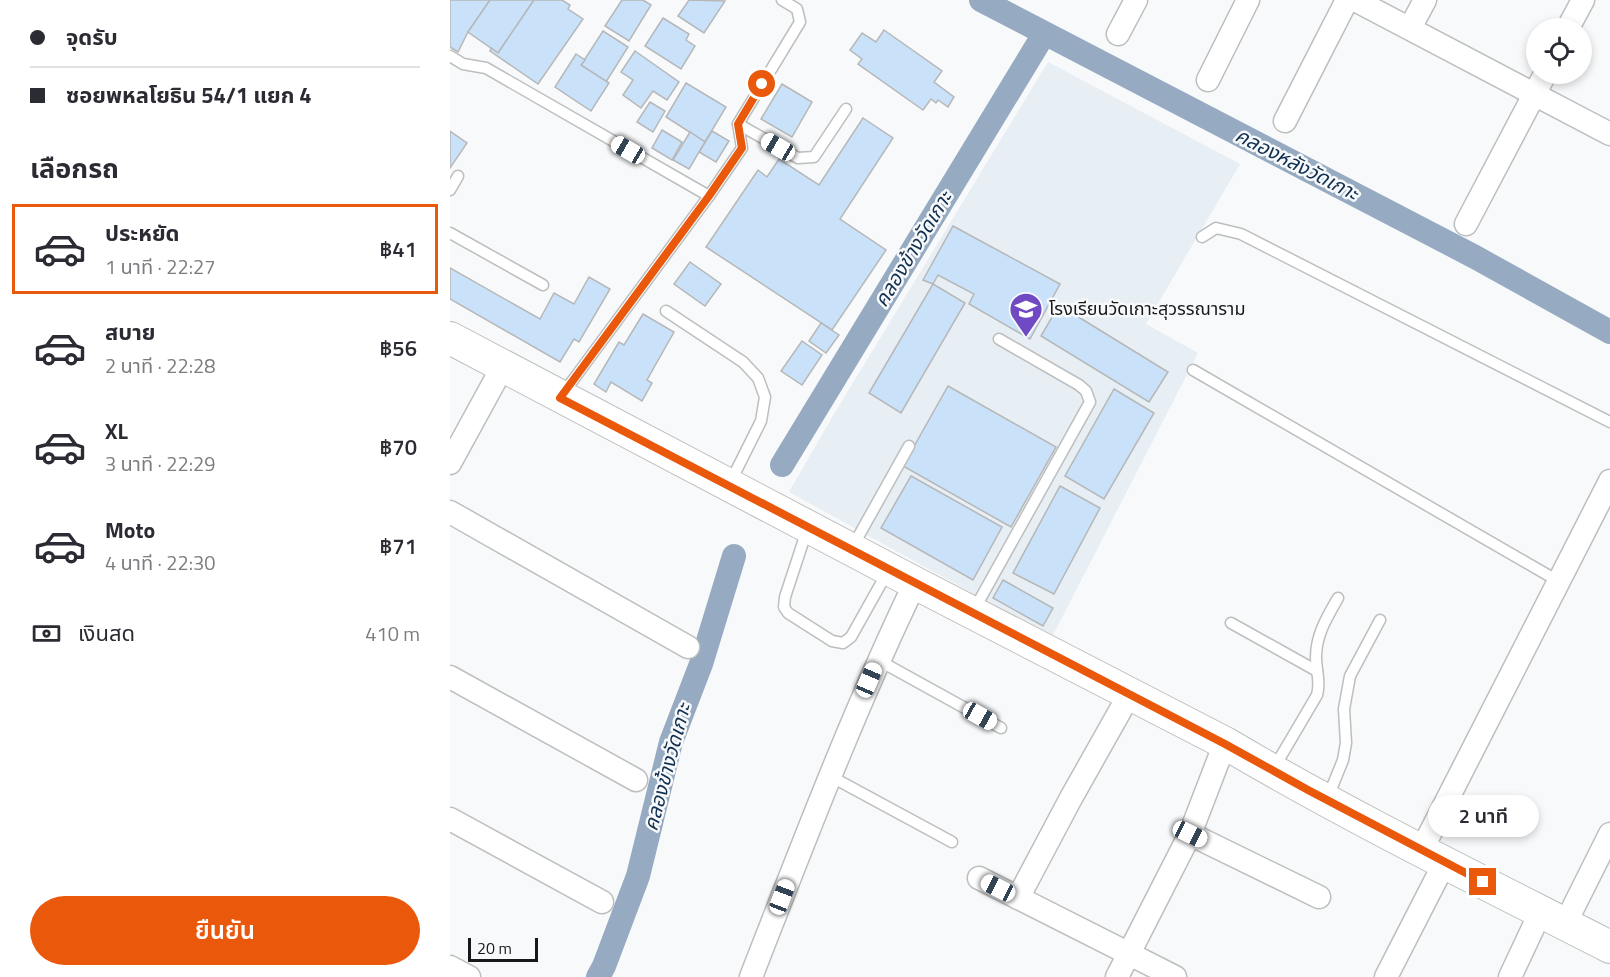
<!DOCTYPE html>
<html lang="th">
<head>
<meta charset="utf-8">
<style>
	body { margin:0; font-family:"Titillium Web","Noto Sans Thai",sans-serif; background:#f2f2f3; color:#2b2b33; height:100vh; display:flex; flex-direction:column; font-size:22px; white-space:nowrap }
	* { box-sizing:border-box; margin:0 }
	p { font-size:20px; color:#7c7c81 }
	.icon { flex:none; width:33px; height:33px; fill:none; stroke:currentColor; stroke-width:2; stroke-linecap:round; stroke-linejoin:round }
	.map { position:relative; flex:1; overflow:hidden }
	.drawer { display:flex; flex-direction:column; background:#fff; width:450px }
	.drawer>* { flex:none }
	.banner { display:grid; align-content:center; height:132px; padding:0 30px; background:#fff }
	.fabs { position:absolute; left:1076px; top:18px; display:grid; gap:12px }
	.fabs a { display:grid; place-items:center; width:66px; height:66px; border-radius:50%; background:#fff; box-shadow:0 3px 9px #0003; font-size:30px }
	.scale { position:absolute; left:18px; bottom:15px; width:70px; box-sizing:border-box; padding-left:6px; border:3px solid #181819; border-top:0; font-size:16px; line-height:21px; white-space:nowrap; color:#181819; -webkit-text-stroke:4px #f8f9fa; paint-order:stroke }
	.end { position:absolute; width:27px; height:27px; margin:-14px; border:8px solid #ea580c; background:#fff; box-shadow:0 0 0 3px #fff }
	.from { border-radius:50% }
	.bubble { position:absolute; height:42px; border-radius:21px; background:#fff; box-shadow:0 3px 9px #0003; font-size:20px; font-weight:600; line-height:42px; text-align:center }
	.car { position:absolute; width:18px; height:36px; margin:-18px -9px; border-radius:8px; box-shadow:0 0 4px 2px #0007; background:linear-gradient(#fff 24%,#345 0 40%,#fff 0 76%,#345 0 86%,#fff 0) }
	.banner b { display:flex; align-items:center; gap:21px; height:57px; font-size:22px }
	.banner b+b { border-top:2px solid #e1e1e2 }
	.banner i { width:15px; height:15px; background:#2b2b33 }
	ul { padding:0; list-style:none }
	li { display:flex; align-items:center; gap:18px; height:90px; margin:0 12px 9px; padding:0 18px; border:3px solid transparent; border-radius:0px }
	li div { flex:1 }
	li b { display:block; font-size:22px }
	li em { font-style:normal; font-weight:600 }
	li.selected { border-color:#ea580c }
	li>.icon { width:54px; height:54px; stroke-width:1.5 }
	h2 { padding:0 30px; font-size:27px; line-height:72px }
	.pay { display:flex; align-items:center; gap:15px; height:66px; padding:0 30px; font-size:22px }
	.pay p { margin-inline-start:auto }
	.primary-button { display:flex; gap:12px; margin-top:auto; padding:12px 30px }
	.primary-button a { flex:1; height:69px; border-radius:36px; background:#ea580c; color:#fff; font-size:24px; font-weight:600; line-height:69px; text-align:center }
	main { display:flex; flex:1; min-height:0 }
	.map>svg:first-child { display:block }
	.built { fill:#e7eef4 }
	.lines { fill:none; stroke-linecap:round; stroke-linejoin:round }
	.canal { stroke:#96aac2; stroke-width:24 }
	.building { fill:#c9e2fa; stroke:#b6b7b8; stroke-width:1.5 }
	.lane-casing { stroke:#bdbebe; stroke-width:13 }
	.street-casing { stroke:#bdbebe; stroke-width:25 }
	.secondary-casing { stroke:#bdbebe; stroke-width:34 }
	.lane { stroke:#fff; stroke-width:10 }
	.street { stroke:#fff; stroke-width:22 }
	.secondary { stroke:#fff; stroke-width:32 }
	.route { stroke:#ea580c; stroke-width:8 }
	.labels { text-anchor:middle; stroke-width:5; stroke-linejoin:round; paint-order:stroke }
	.poi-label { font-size:18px; fill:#181819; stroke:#f8f9fa; text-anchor:start }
	.water-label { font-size:20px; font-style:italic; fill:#102f51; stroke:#f8f9fa }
</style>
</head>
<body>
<main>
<section class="drawer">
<div class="banner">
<b><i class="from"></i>จุดรับ</b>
<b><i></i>ซอยพหลโยธิน 54/1 แยก 4</b>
</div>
<h2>เลือกรถ</h2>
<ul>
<li class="selected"><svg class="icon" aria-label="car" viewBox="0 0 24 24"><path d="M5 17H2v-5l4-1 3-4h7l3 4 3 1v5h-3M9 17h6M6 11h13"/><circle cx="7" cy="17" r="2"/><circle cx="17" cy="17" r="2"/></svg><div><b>ประหยัด</b><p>1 นาที · 22:27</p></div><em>฿41</em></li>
<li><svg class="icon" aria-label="car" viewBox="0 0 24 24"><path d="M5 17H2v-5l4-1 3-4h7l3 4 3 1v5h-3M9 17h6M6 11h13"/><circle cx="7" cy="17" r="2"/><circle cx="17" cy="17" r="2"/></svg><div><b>สบาย</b><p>2 นาที · 22:28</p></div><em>฿56</em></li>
<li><svg class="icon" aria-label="car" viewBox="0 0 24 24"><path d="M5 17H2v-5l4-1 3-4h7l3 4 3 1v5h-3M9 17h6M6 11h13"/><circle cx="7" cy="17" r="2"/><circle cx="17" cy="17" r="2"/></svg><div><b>XL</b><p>3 นาที · 22:29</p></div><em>฿70</em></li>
<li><svg class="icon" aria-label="car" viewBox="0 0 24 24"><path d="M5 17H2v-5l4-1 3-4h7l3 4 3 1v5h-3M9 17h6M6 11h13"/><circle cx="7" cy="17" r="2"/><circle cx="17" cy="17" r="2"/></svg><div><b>Moto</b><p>4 นาที · 22:30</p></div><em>฿71</em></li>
</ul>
<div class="pay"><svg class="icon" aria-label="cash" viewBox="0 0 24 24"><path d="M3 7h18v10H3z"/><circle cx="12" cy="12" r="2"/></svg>เงินสด<p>410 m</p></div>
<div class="primary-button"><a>ยืนยัน</a></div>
</section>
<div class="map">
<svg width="1160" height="977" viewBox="0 0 1160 977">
	<rect width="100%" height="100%" fill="#f8f9fa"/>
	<path class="built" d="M598,62L790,164L696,324L748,353L602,637L339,492L384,414Z"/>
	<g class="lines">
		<g class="canal">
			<path d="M531,0L1025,257L1160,332"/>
			<path d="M332,465L594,34"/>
			<path d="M148,977L154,966L188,876L221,742L251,664L284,556"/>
		</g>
	</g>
	<g class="building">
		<path d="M0,0H40L18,32L8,52L0,47Z"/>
		<path d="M40,0H84L48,53L18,32Z"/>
		<path d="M84,0H112L120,5L118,9L133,19L88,84L40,51L41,48L48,53Z"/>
		<path d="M172,0H193L201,5L179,41L155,26Z"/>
		<path d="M239,0L275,1L254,33L228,16Z"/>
		<path d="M213,18L239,34L236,40L245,46L231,69L195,46Z"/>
		<path d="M434,30L492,71L484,82L504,97L498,107L488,100L486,103L481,99L473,110L408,64L412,59L400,50L412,33L426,42Z"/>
		<path d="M153,31L178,47L156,82L131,65Z"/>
		<path d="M185,51L229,82L217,100L203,91L191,108L173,95L183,80L171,72Z"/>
		<path d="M126,54L135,60L131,65L159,83L141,111L105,87Z"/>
		<path d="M236,83L276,107L255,142L216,117Z"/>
		<path d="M332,84L362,102L342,137L311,119Z"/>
		<path d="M200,102L215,111L203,132L187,122Z"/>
		<path d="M413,118L443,138L390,219L436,250L382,330L256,247L308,170L317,177L329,159L369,185Z"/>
		<path d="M212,130L232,142L222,160L202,148Z"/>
		<path d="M0,131L17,143L0,168Z"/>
		<path d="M262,131L279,141L266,162L249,152Z"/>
		<path d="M240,132L255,142L239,169L223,160Z"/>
		<path d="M503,226L610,284L580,339L519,304L524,294L488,275L483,284L473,280Z"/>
		<path d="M240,262L271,284L255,306L224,284Z"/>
		<path d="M0,268L90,319L104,293L124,304L139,277L160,289L129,342L124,339L110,362L0,299Z"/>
		<path d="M483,284L515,303L451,413L419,393Z"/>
		<path d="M609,305L718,372L699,402L591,336Z"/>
		<path d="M193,314L224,332L197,380L202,383L192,401L161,382L156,392L144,384L169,342L174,345Z"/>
		<path d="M371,323L389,335L376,353L359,341Z"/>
		<path d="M352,341L372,355L352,385L331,371Z"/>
		<path d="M498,386L606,447L561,527L453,466Z"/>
		<path d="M664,389L704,413L654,499L615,476Z"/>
		<path d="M461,476L552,527L523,580L431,528Z"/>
		<path d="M610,486L650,508L604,594L563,573Z"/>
		<path d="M553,580L603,608L593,626L543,598Z"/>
	</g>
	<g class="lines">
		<g class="lane-casing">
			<g id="lane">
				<path d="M0,56L13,64L36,68L259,196"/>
				<path d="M288,124L348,158L364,157L396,109"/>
				<path d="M0,190L8,176"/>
				<path d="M0,233L93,285"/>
				<path d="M752,237L766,228L791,234L1160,422"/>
				<path d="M216,311L293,362L308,378L315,397L311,421L280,483"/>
				<path d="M743,370L1108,581"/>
				<path d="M112,395L259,196L292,148L288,124L350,22L347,9L332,0"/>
				<path d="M357,530L335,597L334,607L338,613L382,641L393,643L401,637L438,571"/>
				<path d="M403,546L459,446"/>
				<path d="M524,610L640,402L636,391L629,385L549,339"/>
				<path d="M781,623L867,671"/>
				<path d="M428,660L551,728"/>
				<path d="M824,768L867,695C871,682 866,671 866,657C866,635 877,617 888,598"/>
				<path d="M380,776L502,842"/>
				<path d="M878,797L893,760L896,743L894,709L900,676L930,620"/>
			</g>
		</g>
		<g class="street-casing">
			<g id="street">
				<path d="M905,0L1160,134"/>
				<path d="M960,28L975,0"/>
				<path d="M1118,28L1133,0"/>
				<path d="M668,34L686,0"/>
				<path d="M758,80L798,0"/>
				<path d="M835,121L897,0"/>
				<path d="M1016,224L1095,74"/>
				<path d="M0,463L53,366"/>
				<path d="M0,512L238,647"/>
				<path d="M0,677L186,780"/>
				<path d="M0,819L152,902"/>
				<path d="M740,834L869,897"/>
				<path d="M971,851L1160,481"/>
				<path d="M529,878L725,977"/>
				<path d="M568,898L621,798L679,695"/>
				<path d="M1115,924L1160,834"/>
				<path d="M0,967L19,977"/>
				<path d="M301,977C353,844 403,712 465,583"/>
				<path d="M667,977L740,834L775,743"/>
				<path d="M936,977L995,862"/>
				<path d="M1060,977L1091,911"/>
			</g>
		</g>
		<g class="secondary-casing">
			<path id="secondary" d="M0,338L465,583L775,743C900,817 1031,881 1160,947"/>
		</g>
		<use href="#lane" class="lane"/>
		<use href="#street" class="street"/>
		<use href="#secondary" class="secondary"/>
	</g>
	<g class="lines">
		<path class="route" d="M312,84L288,124L292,148L259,196L110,398L775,744L858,790L1033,882"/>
	</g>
	<defs>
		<g id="school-pin" transform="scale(1.725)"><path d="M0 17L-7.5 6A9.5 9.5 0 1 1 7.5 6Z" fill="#6f4ac3" stroke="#f8f9fa"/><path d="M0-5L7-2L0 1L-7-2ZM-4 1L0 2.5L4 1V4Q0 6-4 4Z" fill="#fff"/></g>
	</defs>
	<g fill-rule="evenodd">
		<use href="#school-pin" x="576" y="309"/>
	</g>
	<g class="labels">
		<g class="poi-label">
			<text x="599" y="315">โรงเรียนวัดเกาะสุวรรณาราม</text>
		</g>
		<g class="water-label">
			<text transform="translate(847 164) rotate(27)" y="7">คลองหลังวัดเกาะ</text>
			<text transform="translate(463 249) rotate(-59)" y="7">คลองข้างวัดเกาะ</text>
			<text transform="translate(217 767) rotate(-75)" y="7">คลองข้างวัดเกาะ</text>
		</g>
	</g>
</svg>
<div class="fabs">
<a><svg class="icon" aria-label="locate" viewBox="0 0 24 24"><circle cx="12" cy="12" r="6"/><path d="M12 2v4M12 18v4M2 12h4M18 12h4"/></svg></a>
</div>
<div class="scale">20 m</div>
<i class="end from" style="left:312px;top:84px"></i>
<i class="end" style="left:1033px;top:882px"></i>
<div class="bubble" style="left:978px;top:795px;width:111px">2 นาที</div>
<i class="car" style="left:328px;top:147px;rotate:300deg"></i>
<i class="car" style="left:178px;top:150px;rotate:300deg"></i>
<i class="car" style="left:419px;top:680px;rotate:23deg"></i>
<i class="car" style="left:530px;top:716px;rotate:119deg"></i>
<i class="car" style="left:740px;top:834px;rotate:116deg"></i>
<i class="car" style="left:548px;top:888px;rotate:297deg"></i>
<i class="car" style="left:332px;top:897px;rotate:21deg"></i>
</div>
</main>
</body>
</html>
